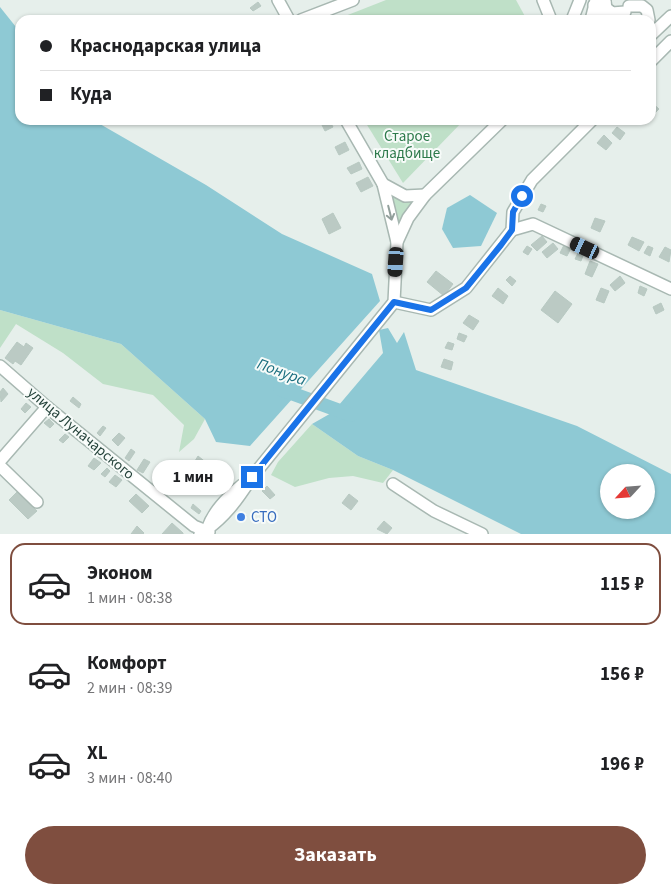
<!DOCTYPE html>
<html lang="ru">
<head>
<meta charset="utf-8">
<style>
	body { margin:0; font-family:"Source Sans 3",sans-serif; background:#f2f2f2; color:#202124; height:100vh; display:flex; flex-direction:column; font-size:19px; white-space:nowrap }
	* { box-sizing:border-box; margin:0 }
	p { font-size:16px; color:#757577 }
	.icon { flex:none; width:28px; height:28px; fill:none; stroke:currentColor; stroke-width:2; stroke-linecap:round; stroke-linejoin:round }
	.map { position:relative; height:534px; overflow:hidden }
	.side { display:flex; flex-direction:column; background:#fff; flex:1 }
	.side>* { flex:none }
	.hud { position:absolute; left:15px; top:15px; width:641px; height:110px; border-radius:15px; box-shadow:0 1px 4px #0004; display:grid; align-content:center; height:110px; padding:0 25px; background:#fff }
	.needle { width:32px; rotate:244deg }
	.tools { position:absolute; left:600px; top:464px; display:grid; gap:10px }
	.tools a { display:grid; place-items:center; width:55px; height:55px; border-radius:50%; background:#fff; box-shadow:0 1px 4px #0004; font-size:25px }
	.end { position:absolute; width:22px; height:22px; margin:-11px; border:6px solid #1a73e8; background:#fff; box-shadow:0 0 0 2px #fff }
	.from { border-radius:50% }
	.bubble { position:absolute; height:35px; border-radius:18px; background:#fff; box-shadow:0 1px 4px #0004; font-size:16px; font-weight:700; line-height:35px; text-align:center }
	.car { position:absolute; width:15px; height:30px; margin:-15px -8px; border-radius:6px; box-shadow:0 0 4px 1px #0007; background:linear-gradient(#222 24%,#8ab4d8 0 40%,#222 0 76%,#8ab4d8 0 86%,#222 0) }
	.hud b { display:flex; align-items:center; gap:18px; height:48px; font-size:19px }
	.hud b+b { border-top:1px solid #e0e0e0 }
	.hud i { width:12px; height:12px; background:#202124 }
	ul { padding:9px 0 0; list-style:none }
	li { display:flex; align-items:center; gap:15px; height:82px; margin:0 10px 8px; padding:0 15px; border:2px solid transparent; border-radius:15px }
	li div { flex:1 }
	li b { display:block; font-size:19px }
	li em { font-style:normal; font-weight:700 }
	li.active { border-color:#7f4e3f }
	li>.icon { width:45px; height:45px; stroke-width:1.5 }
	.button { display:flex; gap:10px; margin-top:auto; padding:10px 25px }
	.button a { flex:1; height:58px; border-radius:30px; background:#7f4e3f; color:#fff; font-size:20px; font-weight:700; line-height:58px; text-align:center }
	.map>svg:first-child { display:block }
	.green { fill:#bfe0c8 }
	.water { fill:#8ec9d4; fill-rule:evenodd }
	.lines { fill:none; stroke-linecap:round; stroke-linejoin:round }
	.river { stroke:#8ec9d4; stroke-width:14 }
	.building { fill:#bbcac4; stroke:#b8c9c2 }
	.minor-casing { stroke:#a8b8b2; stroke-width:14 }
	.minor { stroke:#fff; stroke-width:11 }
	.oneway { stroke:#92a09c }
	.route { stroke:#1a73e8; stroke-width:6 }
	.shop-dot { fill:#3f7fe0; stroke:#f7fbf9; stroke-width:2 }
	.labels { text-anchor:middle; stroke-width:4; stroke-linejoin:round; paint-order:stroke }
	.park-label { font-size:15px; fill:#2d7a4b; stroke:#f7fbf9 }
	.street-label { font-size:15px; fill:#24423a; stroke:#f7fbf9 }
	.shop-label { font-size:15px; fill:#366cbe; stroke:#f7fbf9; text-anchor:start }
	.water-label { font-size:16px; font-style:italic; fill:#1c6f80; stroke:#f7fbf9 }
</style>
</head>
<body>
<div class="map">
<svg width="671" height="534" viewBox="0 0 671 534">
	<rect width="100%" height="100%" fill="#e6efeb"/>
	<g class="green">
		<path d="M386,0H516L527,20H335Z"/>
		<path d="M364,120H464L403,183Z"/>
		<path d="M383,184L405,196L425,195L397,242Z"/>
		<path d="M0,310L121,344L205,419L194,439L179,452L184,425L153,395L103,384L63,353L16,324L0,348Z"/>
		<path d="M312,424L358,456L393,470L383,483L353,476L329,478L295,487L271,475L278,462Z"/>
	</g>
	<g class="water">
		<path d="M0,7L20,32V120H93L206,185L282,234L372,274L380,301L250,446L216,442L205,419L121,344L0,310Z"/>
		<path d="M470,195L497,213L481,246L453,248L442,229L447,208Z"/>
		<path d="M388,328L397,343L404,332L416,370L577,426L671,474V534H521L393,470L358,456L312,424L333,412L383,353L379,330ZM646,472V510H609V472Z"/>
	</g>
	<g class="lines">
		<path class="river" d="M280,389L351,415"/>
	</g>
	<g class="building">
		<path d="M258,2L261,6L253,11L250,8Z"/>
		<path d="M651,102L659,109L654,114L651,112Z"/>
		<path d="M329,120L333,127L325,131L321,123Z"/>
		<path d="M617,127L625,133L620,140L612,133Z"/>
		<path d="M604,135L612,143L606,150L597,143Z"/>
		<path d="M345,142L349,150L339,155L335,147Z"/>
		<path d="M359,162L362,169L351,174L347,168Z"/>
		<path d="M368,177L373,186L361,192L356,183Z"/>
		<path d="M541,204L546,206L543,212L538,210Z"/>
		<path d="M333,213L341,228L329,234L322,219Z"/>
		<path d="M595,218L605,221L600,232L591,228Z"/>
		<path d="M542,236L547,242L537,251L531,245Z"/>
		<path d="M632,237L644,242L639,251L628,245Z"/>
		<path d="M553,243L558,249L547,258L542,252Z"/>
		<path d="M564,245L571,248L567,256L560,253Z"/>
		<path d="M527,246L532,249L528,255L523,252Z"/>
		<path d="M648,246L653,248L650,256L644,253Z"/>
		<path d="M665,247L671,250L669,262L659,257Z"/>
		<path d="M579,251L584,253L581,261L575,259Z"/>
		<path d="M590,261L598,264L592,277L585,274Z"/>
		<path d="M436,271L453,284L444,296L427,282Z"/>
		<path d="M510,276L516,281L512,286L506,280Z"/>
		<path d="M620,276L625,283L615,291L610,285Z"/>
		<path d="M640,286L647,289L644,296L638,293Z"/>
		<path d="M498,288L508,296L503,304L492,296Z"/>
		<path d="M601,288L609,291L604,303L596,300Z"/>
		<path d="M555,291L572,304L558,323L541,310Z"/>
		<path d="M661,303L664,310L656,314L653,307Z"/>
		<path d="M469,315L479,321L473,330L463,323Z"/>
		<path d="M459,333L467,336L464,342L457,339Z"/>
		<path d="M17,342L24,347L26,343L33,348L21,365L15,361L13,364L5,358Z"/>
		<path d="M448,342L454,344L452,350L445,348Z"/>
		<path d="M444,359L453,362L451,370L441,367Z"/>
		<path d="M3,388L8,394L1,402L0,392Z"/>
		<path d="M73,397L81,404L79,408L70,401Z"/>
		<path d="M26,403L31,407L25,413L21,409Z"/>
		<path d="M49,419L54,424L50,428L44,423Z"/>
		<path d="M103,426L106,428L100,436L97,433Z"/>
		<path d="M119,433L125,438L118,446L112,440Z"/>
		<path d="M65,434L69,437L63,443L59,440Z"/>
		<path d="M131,449L135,452L129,461L125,458Z"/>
		<path d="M198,456L208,464L205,469L195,461Z"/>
		<path d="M94,458L101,463L94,470L88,466Z"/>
		<path d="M144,459L150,462L143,473L137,470Z"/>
		<path d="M107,468L110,471L105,477L101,474Z"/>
		<path d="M115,475L122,480L116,487L109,482Z"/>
		<path d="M219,475L229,483L224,489L214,481Z"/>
		<path d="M166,479L170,482L165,488L161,485Z"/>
		<path d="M267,486L275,495L270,499L262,491Z"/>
		<path d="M18,491L37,511L28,519L9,500Z"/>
		<path d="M136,494L149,506L142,513L129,501Z"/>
		<path d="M349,494L358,501L351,510L342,503Z"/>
		<path d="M193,504L201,511L199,514L191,508Z"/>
		<path d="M241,512L247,516L242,522L236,517Z"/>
		<path d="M384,521L392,528L387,534L377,529Z"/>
		<path d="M172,523L183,533V534H162Z"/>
		<path d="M137,526L144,533L143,534H131Z"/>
	</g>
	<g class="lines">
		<g class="minor-casing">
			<g id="minor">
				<path d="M278,0L289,20"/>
				<path d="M543,0L551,20"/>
				<path d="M605,2L594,5L609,20"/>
				<path d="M605,2L606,8L612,13L625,12"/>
				<path d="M629,6H642L647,10L649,20"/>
				<path d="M301,20L353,0"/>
				<path d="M572,20L580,0"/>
				<path d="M591,20L596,0"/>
				<path d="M651,35L671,16"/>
				<path d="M651,61L671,41"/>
				<path d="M346,120L383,184L405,196L425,195"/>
				<path d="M383,184L397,242"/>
				<path d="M512,230L533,224L671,289"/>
				<path d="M394,302L431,310L466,288L512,230L513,212L532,180L592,120"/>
				<path d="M0,366L47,407L194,526L209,532"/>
				<path d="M0,461L47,407"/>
				<path d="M0,466L37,502"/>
				<path d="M393,484L434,511L482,534"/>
				<path d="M207,530C213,511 227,498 242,485"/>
				<path d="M200,534C224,519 237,500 252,477L394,302L397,242L408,218L425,195L502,120"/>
			</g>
		</g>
		<use href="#minor" class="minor"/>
	</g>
	<defs><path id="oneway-shaft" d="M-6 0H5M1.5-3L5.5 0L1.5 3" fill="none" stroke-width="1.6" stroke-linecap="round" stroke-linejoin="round" transform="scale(1.25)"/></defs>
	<use class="oneway" href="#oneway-shaft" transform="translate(390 213) rotate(76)"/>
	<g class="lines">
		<path class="route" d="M252,477L394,302L431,310L466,288L501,245L512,230L513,212L522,196"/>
	</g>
	<circle class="shop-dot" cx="241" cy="517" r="5"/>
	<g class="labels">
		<g class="park-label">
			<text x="407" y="141">Старое<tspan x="407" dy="17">кладбище</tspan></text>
		</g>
		<g class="street-label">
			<text transform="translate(81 433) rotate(40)" y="5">улица Луначарского</text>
		</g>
		<g class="shop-label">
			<text x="251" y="522">СТО</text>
		</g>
		<g class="water-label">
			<text transform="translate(282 371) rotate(20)" y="6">Понура</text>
		</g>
	</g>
</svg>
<div class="tools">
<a><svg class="needle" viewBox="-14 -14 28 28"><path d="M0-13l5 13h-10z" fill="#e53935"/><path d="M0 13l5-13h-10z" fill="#757577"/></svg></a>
</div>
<i class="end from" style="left:522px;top:196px"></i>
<i class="end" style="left:252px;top:477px"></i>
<div class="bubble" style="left:152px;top:460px;width:82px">1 мин</div>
<i class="car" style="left:585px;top:248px;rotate:295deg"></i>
<i class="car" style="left:396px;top:262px;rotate:184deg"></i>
<div class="hud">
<b><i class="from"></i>Краснодарская улица</b>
<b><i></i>Куда</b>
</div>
</div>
<section class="side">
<ul>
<li class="active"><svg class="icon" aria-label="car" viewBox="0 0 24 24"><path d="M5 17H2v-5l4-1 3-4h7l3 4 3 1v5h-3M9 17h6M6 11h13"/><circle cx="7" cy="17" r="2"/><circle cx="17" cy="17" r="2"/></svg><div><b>Эконом</b><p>1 мин · 08:38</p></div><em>115 ₽</em></li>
<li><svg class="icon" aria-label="car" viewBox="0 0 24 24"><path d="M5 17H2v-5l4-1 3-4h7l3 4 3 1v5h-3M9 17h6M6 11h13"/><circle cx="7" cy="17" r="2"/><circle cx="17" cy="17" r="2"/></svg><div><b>Комфорт</b><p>2 мин · 08:39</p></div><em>156 ₽</em></li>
<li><svg class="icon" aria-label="car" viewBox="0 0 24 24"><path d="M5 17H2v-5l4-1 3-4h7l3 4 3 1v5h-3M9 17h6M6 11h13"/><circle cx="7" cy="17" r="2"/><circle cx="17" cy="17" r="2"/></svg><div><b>XL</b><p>3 мин · 08:40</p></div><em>196 ₽</em></li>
</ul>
<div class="button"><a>Заказать</a></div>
</section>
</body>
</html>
